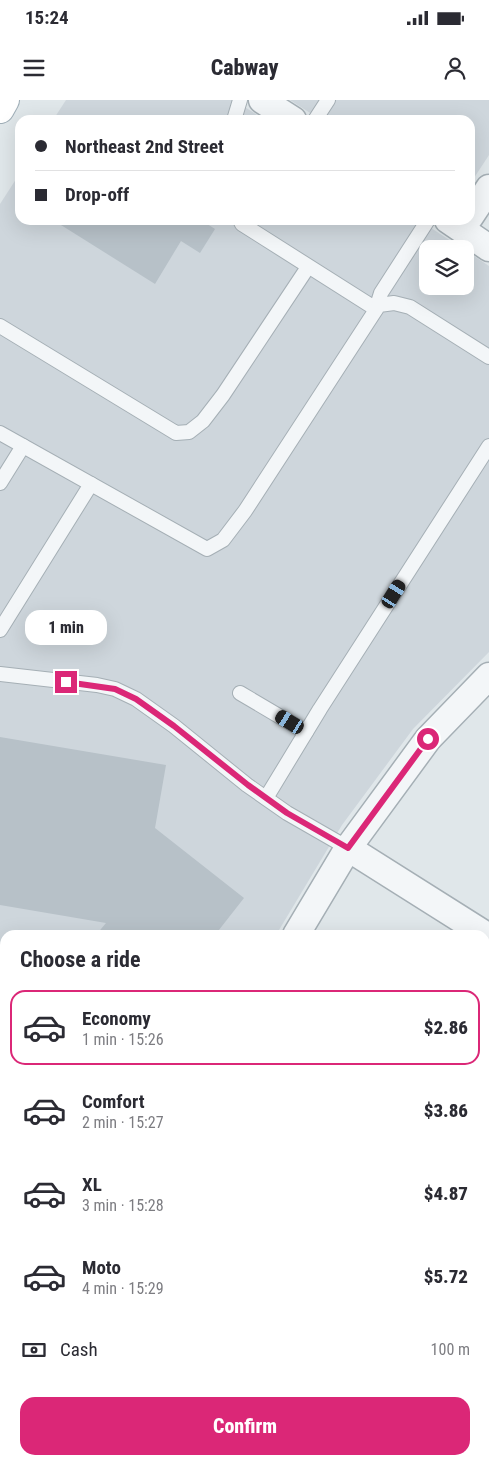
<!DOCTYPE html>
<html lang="en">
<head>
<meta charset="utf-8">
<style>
	body { margin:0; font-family:"Roboto Condensed",sans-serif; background:#f7f7f7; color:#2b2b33; height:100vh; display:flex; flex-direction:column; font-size:19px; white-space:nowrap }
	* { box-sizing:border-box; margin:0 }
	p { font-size:16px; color:#7c7c81 }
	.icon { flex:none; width:28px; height:28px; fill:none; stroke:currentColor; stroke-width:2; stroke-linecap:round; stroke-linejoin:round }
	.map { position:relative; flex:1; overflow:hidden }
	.sheet { position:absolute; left:0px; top:830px; width:490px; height:535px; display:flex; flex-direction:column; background:#fff; border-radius:15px 15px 0 0; box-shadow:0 5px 20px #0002 }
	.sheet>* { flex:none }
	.top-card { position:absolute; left:15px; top:15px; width:460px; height:110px; border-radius:15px; box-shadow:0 5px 20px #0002; display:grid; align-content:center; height:110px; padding:0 20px; background:#fff }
	.buttons { position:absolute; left:419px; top:140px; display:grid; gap:10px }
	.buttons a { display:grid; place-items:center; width:55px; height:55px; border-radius:10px; background:#fff; box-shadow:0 5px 20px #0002; font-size:25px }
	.end { position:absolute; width:22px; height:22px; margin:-11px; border:6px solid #db2777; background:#fff; box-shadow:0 0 0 2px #fff }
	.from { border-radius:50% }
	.bubble { position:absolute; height:35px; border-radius:15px; background:#fff; box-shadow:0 5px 20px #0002; font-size:16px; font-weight:800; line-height:35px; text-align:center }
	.car { position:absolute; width:15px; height:30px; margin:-15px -8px; border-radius:6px; box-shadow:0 0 4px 1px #0007; background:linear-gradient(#222 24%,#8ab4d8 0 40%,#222 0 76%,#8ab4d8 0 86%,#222 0) }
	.top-card b { display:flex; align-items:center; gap:18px; height:48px; font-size:19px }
	.top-card b+b { border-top:1px solid #e1e1e2 }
	.top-card i { width:12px; height:12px; background:#2b2b33 }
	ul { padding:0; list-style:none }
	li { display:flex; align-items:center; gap:15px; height:75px; margin:0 10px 8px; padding:0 10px; border:2px solid transparent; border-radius:15px }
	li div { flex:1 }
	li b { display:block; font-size:19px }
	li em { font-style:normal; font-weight:800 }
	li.active { border-color:#db2777 }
	li>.icon { width:45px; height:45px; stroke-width:1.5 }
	h2 { padding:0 20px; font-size:22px; line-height:60px }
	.pay { display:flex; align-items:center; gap:12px; height:55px; padding:0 20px; font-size:19px }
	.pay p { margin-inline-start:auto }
	.primary-button { display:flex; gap:10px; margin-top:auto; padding:10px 20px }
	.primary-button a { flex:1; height:58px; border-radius:15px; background:#db2777; color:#fff; font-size:20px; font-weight:800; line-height:58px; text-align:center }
	.status { display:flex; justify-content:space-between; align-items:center; height:35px; padding:0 25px; background:#fff; direction:ltr }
	.status svg { height:14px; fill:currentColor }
	header { display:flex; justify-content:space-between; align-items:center; height:65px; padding:0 20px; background:#fff; font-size:22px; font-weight:800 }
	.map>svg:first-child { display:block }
	.built { fill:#ced6dc }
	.building { fill:#b7c1c8 }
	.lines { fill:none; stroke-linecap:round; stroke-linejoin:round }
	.lane-casing { stroke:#a5afb5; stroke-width:16 }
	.street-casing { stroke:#a5afb5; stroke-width:29 }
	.primary-casing { stroke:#9faeb7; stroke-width:30 }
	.lane { stroke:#f3f6f8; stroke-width:14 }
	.street { stroke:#f3f6f8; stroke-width:26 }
	.primary { stroke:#fff; stroke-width:28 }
	.route { stroke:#db2777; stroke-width:6 }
</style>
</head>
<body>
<div class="status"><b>15:24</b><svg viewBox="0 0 49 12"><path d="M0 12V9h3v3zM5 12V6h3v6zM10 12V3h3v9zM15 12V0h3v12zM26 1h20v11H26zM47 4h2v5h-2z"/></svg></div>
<header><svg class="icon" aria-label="menu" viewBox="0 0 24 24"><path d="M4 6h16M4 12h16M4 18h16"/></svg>Cabway<svg class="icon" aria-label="person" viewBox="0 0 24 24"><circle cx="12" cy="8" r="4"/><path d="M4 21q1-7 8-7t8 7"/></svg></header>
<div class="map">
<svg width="489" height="1365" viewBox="0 0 489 1365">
	<rect width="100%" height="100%" fill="#e0e7ea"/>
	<g class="built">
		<path d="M66,0H234L265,20H53Z"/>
		<path d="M290,0H489V55L470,84V20H321Z"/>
		<path d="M20,73V120H419L463,149H428V186H465V150L489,166V552L413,629L342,725L276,835H5V1274L0,1281V104Z"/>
	</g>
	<g class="building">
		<path d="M53,120H201L215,129L200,153L181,141L155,184Z"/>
		<path d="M0,637L166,665L155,728L244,798L215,835H96L106,823L0,805Z"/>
	</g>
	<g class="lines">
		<g class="lane-casing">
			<g id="lane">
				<path d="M234,20L240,0"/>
				<path d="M315,20L328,0"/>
				<path d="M240,120L242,124L376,209L381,193L428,120"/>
				<path d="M0,226L176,333L189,332L203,321L223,295L308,167"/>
				<path d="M0,333L207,449L223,440L245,411L379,205L394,203L410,207L489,257"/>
				<path d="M0,383L23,346"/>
				<path d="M0,530L91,384"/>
				<path d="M0,574L97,585L115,589L136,599L174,626L247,685L287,713L348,748"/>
				<path d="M240,593L306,632"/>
				<path d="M266,698L320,609L489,346"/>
				<path d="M0,1281L5,1285"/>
				<path d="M0,1336L5,1339"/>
				<path d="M39,1360L47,1365"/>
			</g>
		</g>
		<g class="street-casing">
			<g id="street">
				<path d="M262,0L293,20"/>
				<path d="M470,117L489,88"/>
				<path d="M448,120L489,148"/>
				<path d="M348,748L489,837"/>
				<path d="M296,835L348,748L428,639L489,576"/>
				<path d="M0,1313L5,1306"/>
				<path d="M485,1356L489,1359"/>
			</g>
		</g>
		<g class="primary-casing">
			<path id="primary" d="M0,9L5,0"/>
		</g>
		<use href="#lane" class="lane"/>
		<use href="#street" class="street"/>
		<use href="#primary" class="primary"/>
	</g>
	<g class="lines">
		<path class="route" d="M66,582L115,589L136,599L174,626L248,685L287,713L348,748L428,639"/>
	</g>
</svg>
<div class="buttons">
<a><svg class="icon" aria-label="layers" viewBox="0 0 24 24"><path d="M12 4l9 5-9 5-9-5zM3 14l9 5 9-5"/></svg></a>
</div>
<i class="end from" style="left:428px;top:639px"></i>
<i class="end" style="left:66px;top:582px"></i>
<div class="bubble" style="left:25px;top:510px;width:82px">1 min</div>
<i class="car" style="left:394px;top:494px;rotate:32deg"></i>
<i class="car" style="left:290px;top:622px;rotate:301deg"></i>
<div class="top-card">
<b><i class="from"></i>Northeast 2nd Street</b>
<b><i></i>Drop-off</b>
</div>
<section class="sheet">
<h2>Choose a ride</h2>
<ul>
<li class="active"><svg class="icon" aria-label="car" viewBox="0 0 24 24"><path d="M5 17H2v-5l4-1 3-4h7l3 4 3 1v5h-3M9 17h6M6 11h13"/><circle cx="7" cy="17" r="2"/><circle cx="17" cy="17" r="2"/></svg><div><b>Economy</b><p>1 min · 15:26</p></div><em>$2.86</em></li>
<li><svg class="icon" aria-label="car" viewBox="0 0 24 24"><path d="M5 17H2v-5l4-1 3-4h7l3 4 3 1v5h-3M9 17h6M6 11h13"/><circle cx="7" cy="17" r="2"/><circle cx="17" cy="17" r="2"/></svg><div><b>Comfort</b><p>2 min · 15:27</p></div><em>$3.86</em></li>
<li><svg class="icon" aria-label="car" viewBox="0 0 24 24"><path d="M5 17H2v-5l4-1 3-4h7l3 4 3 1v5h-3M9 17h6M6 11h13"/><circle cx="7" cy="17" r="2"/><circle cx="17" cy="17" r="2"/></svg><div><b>XL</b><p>3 min · 15:28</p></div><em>$4.87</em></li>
<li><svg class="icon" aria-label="car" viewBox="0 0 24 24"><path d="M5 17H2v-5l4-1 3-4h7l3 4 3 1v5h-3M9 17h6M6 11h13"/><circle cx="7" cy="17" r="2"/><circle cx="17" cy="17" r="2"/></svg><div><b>Moto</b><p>4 min · 15:29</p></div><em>$5.72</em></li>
</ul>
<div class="pay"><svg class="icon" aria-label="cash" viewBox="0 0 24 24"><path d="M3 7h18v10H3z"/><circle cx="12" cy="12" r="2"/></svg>Cash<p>100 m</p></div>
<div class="primary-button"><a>Confirm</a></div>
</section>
</div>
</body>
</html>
